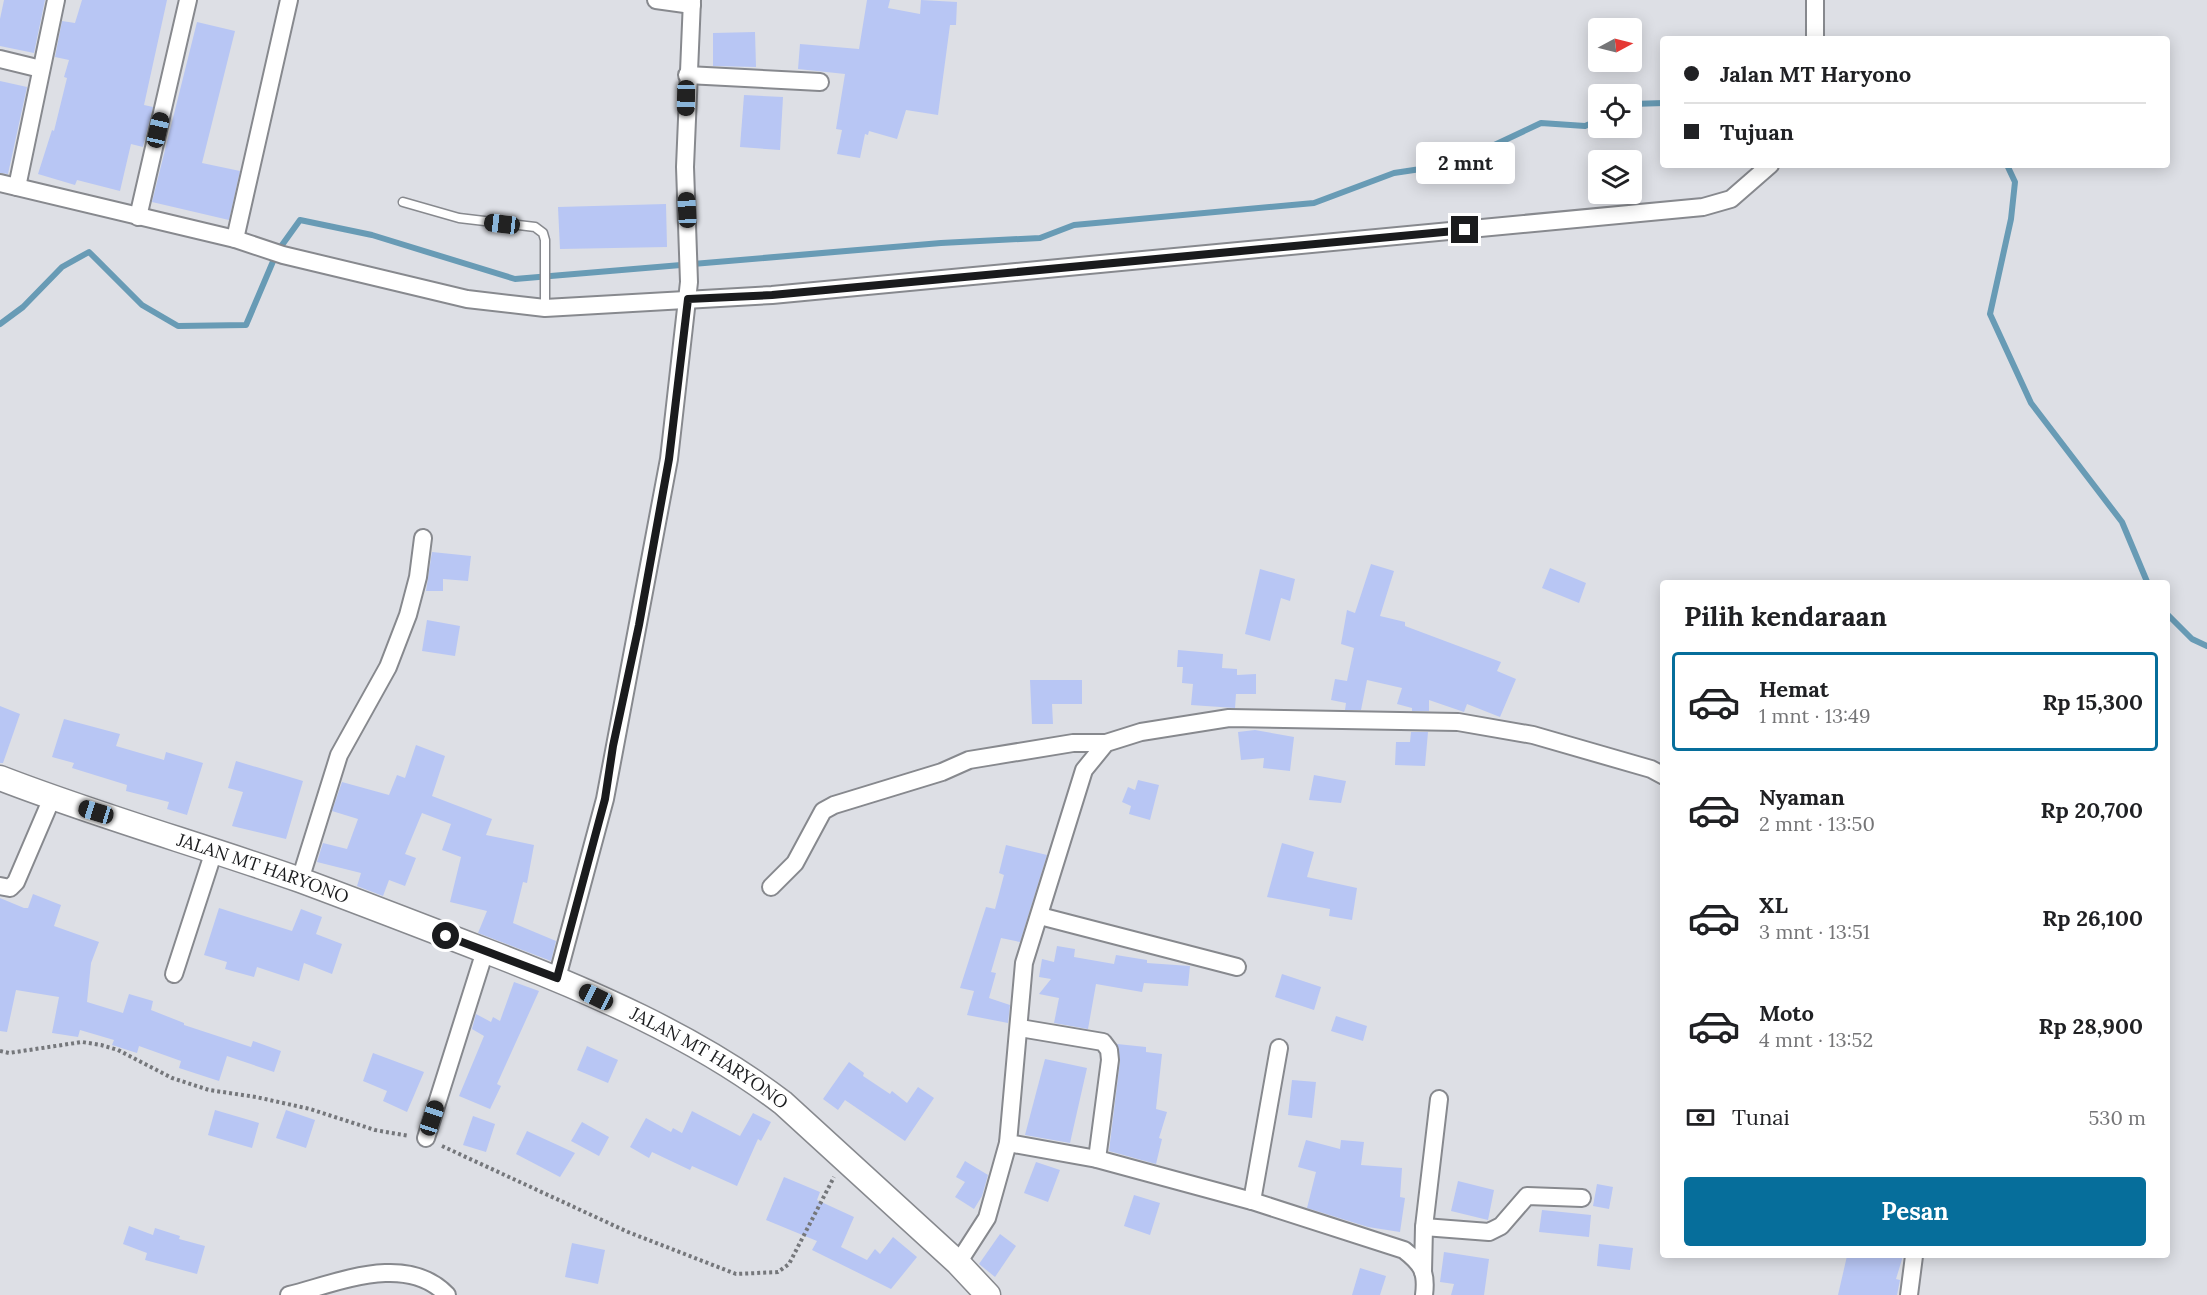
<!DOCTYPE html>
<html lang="id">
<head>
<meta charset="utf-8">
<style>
	body { margin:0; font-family:Lora,serif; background:#f2f2f2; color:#202124; height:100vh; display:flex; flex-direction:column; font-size:22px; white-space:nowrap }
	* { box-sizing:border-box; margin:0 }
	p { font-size:20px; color:#757577 }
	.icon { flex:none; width:33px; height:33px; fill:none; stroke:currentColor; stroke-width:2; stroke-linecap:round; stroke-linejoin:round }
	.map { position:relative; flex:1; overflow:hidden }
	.side { position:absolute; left:1660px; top:580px; width:510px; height:678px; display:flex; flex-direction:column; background:#fff; border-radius:6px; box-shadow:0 3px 15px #0003 }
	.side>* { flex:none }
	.guide { position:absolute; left:1660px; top:36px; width:510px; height:132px; border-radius:6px; box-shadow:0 3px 15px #0003; display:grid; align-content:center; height:132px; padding:0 24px; background:#fff }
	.needle { width:39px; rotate:83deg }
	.fabs { position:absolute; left:1588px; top:18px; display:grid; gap:12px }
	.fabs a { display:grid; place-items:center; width:54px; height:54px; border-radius:6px; background:#fff; box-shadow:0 3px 15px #0003; font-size:30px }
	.end { position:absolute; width:27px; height:27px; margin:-14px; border:8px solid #1a1b1d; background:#fff; box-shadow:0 0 0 3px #fff }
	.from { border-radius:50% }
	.bubble { position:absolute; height:42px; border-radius:6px; background:#fff; box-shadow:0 3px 15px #0003; font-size:20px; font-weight:800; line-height:42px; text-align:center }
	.car { position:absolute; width:18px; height:36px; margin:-18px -9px; border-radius:8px; box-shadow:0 0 4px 2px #0007; background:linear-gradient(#222 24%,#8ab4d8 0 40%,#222 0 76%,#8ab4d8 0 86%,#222 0) }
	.guide b { display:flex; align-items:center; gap:21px; height:57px; font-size:22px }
	.guide b+b { border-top:2px solid #e0e0e0 }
	.guide i { width:15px; height:15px; background:#202124 }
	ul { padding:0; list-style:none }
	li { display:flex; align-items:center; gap:18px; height:99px; margin:0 12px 9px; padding:0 12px; border:3px solid transparent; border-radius:6px }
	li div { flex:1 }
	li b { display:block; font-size:22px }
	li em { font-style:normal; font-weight:800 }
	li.selected { border-color:#066e9b }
	li>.icon { width:54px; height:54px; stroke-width:1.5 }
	h2 { padding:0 24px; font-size:27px; line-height:72px }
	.pay { display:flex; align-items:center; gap:15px; height:66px; padding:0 24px; font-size:22px }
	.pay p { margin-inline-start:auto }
	.cta { display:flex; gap:12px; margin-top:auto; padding:12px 24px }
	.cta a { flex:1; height:69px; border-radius:6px; background:#066e9b; color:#fff; font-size:24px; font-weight:800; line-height:69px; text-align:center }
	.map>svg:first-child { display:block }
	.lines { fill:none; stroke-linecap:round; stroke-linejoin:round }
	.stream { stroke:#689bb5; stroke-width:6 }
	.building { fill:#b8c6f4 }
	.service-casing { stroke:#87898e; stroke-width:11 }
	.minor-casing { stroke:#87898e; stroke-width:20 }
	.secondary-casing { stroke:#87898e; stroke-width:27 }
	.path { stroke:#75777b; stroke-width:4; stroke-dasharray:3 3; stroke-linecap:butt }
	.service { stroke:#fff; stroke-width:8 }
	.minor { stroke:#fff; stroke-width:16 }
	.secondary { stroke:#fff; stroke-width:24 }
	.route { stroke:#1a1b1d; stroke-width:8 }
	.labels { text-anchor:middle; stroke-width:6; stroke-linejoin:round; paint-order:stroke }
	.street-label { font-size:18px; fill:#1a1b1d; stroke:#fff }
</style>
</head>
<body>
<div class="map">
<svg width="2207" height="1295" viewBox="0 0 2207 1295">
	<rect width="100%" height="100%" fill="#dddfe5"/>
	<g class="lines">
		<g class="stream">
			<path d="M1632,104L1664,103"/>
			<path d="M2007,165L2015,182L2011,219L1990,314L2031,403L2122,522L2148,584"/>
			<path d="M0,324L23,307L62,267L89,252L142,305L178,326L246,325L277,252L300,220L372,235L515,279L941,243L1040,238L1074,225L1314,203L1394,173L1454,164L1541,123L1585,126L1599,120"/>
			<path d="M2168,615L2192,639L2207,646"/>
		</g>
	</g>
	<g class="building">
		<path d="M4,0H45L34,53L0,46V19Z"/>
		<path d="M82,0H167L144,105L153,107L143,147L131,144L120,191L77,180L75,185L38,174L52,130L54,131L67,78L64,77L69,60L55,57L62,21L75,23Z"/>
		<path d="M867,0H890L888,8L920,14L921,0L957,2L956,25H950L938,115L906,110L897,139L869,131L868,135L865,134L860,158L837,154L842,130L836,129L845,74L798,69L800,44L859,49Z"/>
		<path d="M197,22L235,31L202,163L240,171L229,220L152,202Z"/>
		<path d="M755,32L756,67L713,66V33Z"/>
		<path d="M0,81L27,87L8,174L0,173Z"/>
		<path d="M744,95L783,97L780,150L740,147Z"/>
		<path d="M666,204L667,247L560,249L558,207Z"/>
		<path d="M432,552L471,556L468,581L443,579V591H426Z"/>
		<path d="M1371,564L1394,571L1380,616L1405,622V626L1501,662L1497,671L1516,679L1500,717L1467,704L1464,712L1429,700V711H1412V708L1397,704L1402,688L1367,680L1361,710H1345L1346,703L1331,700L1335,679L1347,681L1354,648L1341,644L1347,610L1355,613Z"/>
		<path d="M1550,568L1586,583L1579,603L1542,588Z"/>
		<path d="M1260,569L1295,579L1290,601L1281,598L1270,641L1245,634Z"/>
		<path d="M427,620L460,626L455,656L422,651Z"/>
		<path d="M1178,650L1223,654L1222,668L1237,669V675L1256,674V694H1236L1235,708L1191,705L1193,684L1182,683L1183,667H1177Z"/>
		<path d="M1030,680H1082V704H1052L1053,724H1032Z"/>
		<path d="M0,706L20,714L3,763H0Z"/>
		<path d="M64,719L120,734L116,746L164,760L166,752L203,763L187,815L167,809L169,802L126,791L127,785L72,768L74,763L52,757Z"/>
		<path d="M1255,730L1294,737L1290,771L1263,768L1264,758L1241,760L1238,732Z"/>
		<path d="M1411,732H1428L1425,766L1395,765L1396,742H1410Z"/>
		<path d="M416,745L445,756L432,796L492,819L486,835L534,845L527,883L523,882L513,923L556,941L551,961L478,933L487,911L450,902L461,857L442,850L451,824L422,813L405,854L416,858L405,886L389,880L383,896L357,886L361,873L317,862L323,843L347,849L358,819L332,811L342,782L389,795L397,775L405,778Z"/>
		<path d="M236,761L303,781L286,839L232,826L243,792L228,788Z"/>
		<path d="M1314,775L1346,781L1341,803L1309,800Z"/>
		<path d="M1138,780L1159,785L1150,820L1129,814L1131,806L1122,802L1128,787L1135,790Z"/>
		<path d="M1282,843L1314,852L1307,877L1357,888L1352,920L1329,916L1330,909L1267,897Z"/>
		<path d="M1006,845L1047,855L1020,942L1001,938L991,972L996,973L989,998L1010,1005L1008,1023L967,1015L974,991L960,988L986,907L995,909L1004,875L999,873Z"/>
		<path d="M33,894L61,905L54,926L99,942L91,963L87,1002L123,1013L129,994L153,1001L151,1010L184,1023V1025L251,1047L253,1041L281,1051L274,1072L227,1056L219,1081L179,1068L181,1061L139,1046L137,1053L112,1045L114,1040L80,1030L78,1037L52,1033L59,997L16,990L7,1032L0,1031V898L24,908H28Z"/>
		<path d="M219,908L292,931L301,909L322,917L316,934L342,944L332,974L304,963L299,981L257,967L254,977L225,969L227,962L204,955Z"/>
		<path d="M1057,946L1075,949L1074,957L1114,964L1116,955L1147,960V963L1190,966L1188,986L1144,983L1142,992L1096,984L1088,1029L1054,1023L1059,998L1039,994L1051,979L1039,977L1042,959L1054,962Z"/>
		<path d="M1282,974L1321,987L1314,1010L1275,997Z"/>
		<path d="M514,982L539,991L497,1084L501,1086L490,1109L459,1096L484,1036L472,1029L476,1014L491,1022L493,1017L500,1021Z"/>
		<path d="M1336,1016L1367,1026L1363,1041L1331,1031Z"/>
		<path d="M1117,1044L1146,1047V1052L1162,1054L1156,1109L1167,1112L1159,1138L1162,1139L1156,1164L1109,1151L1120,1061Z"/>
		<path d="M587,1046L618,1060L608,1083L577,1070Z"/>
		<path d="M373,1053L424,1072L407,1112L383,1101L387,1091L363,1081Z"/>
		<path d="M1045,1059L1087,1068L1070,1143L1025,1135Z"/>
		<path d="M849,1062L864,1073L863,1076L890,1094L892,1091L907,1103L918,1087L934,1098L905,1141L845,1100L838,1110L823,1099Z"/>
		<path d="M1292,1080L1316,1082L1312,1118L1288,1115Z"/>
		<path d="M215,1110L259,1123L252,1148L208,1135Z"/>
		<path d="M286,1110L315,1120L306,1148L276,1138Z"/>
		<path d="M692,1111L740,1136L753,1113L771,1122L761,1141L758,1139L737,1186L692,1166L690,1170L652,1152L649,1158L630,1147L646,1118L671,1132L673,1128L682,1133Z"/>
		<path d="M473,1116L495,1124L486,1152L463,1145Z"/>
		<path d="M582,1122L609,1137L599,1156L571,1141Z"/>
		<path d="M527,1131L575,1153L560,1177L516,1154Z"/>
		<path d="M1306,1140L1340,1149L1341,1140L1364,1142L1361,1165L1402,1168L1400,1197L1405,1198L1400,1232L1368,1227L1307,1208L1316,1172L1298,1167Z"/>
		<path d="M965,1161L988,1175L982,1196L974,1209L955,1197L965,1182L956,1177Z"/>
		<path d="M1036,1162L1060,1170L1048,1202L1024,1193Z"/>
		<path d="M784,1177L820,1192L817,1200L854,1217L841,1247L867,1260L875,1249L880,1254L893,1237L917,1257L891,1289L812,1250L817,1241L766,1220Z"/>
		<path d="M1458,1181L1494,1190L1488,1220L1451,1211Z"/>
		<path d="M1597,1184L1613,1187L1609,1209L1593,1206Z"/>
		<path d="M1134,1195L1160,1203L1150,1235L1124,1226Z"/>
		<path d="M1542,1210L1591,1215L1589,1237L1539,1232Z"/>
		<path d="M129,1226L153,1235L155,1228L180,1236L179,1239L205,1246L197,1274L145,1260L147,1253L123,1244Z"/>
		<path d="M1000,1234L1016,1246L995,1277L979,1264Z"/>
		<path d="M572,1243L605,1250L598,1284L565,1277Z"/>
		<path d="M1599,1244L1633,1248L1630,1270L1597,1266Z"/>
		<path d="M1444,1252L1489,1259L1484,1295H1451L1454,1284L1440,1282Z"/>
		<path d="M1847,1256H1903L1896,1279L1900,1280L1897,1295H1838Z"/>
		<path d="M1360,1268L1386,1276L1380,1295H1352Z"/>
	</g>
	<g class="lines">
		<g class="service-casing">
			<path id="service" d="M403,202L459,218L535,227L543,233L545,240V308"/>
		</g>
		<g class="minor-casing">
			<g id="minor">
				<path d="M656,0L692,5"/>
				<path d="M1815,39V0"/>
				<path d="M0,59L41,69"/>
				<path d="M687,75L820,82"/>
				<path d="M0,183L235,239L283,255L467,299L545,308L772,295L1703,207L1731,199L1770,165"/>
				<path d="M17,187L56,0"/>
				<path d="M138,217L188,0"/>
				<path d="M235,239L289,0"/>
				<path d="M300,880L339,755L388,667L408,615L418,577L423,538"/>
				<path d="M0,886L10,888L16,882L52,798"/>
				<path d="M771,887L795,863L823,811L834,805L942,772L969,760L1073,743H1106"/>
				<path d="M1040,916L1237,967"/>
				<path d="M174,974L214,851"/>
				<path d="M557,978L605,799L669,459L689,282L685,167L692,0"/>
				<path d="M1020,1028L1103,1042L1109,1050L1110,1060L1097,1159"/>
				<path d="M426,1138L485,951"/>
				<path d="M1008,1143L1097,1159L1252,1201L1404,1250C1422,1264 1427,1272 1424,1295"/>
				<path d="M1252,1201L1279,1048"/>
				<path d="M1424,1227L1489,1232L1501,1226L1527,1196L1582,1198"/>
				<path d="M958,1263L987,1218L1008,1143L1024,963L1084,770L1106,743L1141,732L1229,718L1458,722L1533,735L1651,769L1664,776"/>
				<path d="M1423,1272L1424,1227L1439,1099"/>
				<path d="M289,1295C338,1283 406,1252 447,1295"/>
				<path d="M1909,1295L1914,1256"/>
			</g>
		</g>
		<g class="secondary-casing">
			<g id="secondary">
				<path id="s1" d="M0,778C98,816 201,845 300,880C362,903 424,927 486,951C588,990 697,1037 783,1103L958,1263L988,1295"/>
			</g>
		</g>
		<g class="path">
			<path d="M0,1051L9,1053L82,1042L101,1045L118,1050L172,1078L209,1090L256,1097L310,1109L375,1130L409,1136"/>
			<path d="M442,1146L628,1232L736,1274L778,1272L789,1264L834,1177"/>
		</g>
		<use href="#service" class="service"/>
		<use href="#minor" class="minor"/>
		<use href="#secondary" class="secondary"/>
	</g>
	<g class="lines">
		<path class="route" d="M446,936L557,978L605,799L613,746L639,625L669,459L688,299L772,295L1465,230"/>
	</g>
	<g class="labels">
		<g class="street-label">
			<text dy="6" stroke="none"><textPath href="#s1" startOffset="278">JALAN MT HARYONO</textPath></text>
			<text dy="6" stroke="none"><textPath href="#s1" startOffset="764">JALAN MT HARYONO</textPath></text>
		</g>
	</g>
</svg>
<div class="fabs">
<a><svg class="needle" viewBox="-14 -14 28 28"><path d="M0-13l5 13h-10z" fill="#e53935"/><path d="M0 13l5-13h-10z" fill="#757577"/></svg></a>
<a><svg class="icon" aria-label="locate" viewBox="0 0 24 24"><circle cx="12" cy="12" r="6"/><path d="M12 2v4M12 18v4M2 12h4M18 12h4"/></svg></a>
<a><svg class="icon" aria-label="layers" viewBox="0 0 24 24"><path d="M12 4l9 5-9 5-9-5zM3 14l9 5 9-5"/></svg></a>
</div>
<i class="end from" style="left:446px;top:936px"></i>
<i class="end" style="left:1465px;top:230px"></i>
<div class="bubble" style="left:1416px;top:142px;width:99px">2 mnt</div>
<i class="car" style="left:686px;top:98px;rotate:181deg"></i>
<i class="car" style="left:158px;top:130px;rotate:13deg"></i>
<i class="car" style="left:687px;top:210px;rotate:357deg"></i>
<i class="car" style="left:502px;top:224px;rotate:277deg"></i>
<i class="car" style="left:96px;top:812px;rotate:287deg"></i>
<i class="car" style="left:596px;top:997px;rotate:296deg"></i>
<i class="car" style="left:432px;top:1118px;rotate:18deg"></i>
<div class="guide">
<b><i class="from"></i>Jalan MT Haryono</b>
<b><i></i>Tujuan</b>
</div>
<section class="side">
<h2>Pilih kendaraan</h2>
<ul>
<li class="selected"><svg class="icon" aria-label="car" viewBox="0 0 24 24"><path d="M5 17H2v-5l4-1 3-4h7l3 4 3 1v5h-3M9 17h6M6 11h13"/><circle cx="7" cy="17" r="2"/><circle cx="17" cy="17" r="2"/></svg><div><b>Hemat</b><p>1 mnt · 13:49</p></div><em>Rp 15,300</em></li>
<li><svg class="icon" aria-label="car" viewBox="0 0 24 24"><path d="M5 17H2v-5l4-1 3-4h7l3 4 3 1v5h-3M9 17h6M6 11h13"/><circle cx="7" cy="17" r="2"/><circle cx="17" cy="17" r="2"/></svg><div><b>Nyaman</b><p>2 mnt · 13:50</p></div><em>Rp 20,700</em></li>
<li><svg class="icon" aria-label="car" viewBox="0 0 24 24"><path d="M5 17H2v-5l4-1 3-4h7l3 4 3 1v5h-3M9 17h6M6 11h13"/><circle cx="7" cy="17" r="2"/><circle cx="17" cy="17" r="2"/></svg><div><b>XL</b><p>3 mnt · 13:51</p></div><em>Rp 26,100</em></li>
<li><svg class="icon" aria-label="car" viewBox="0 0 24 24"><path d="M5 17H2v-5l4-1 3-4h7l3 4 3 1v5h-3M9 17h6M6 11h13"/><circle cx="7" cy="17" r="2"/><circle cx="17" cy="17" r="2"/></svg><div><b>Moto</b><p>4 mnt · 13:52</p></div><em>Rp 28,900</em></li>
</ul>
<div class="pay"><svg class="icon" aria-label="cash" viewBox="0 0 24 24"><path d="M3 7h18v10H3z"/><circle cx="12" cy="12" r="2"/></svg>Tunai<p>530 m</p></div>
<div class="cta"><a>Pesan</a></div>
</section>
</div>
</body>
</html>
